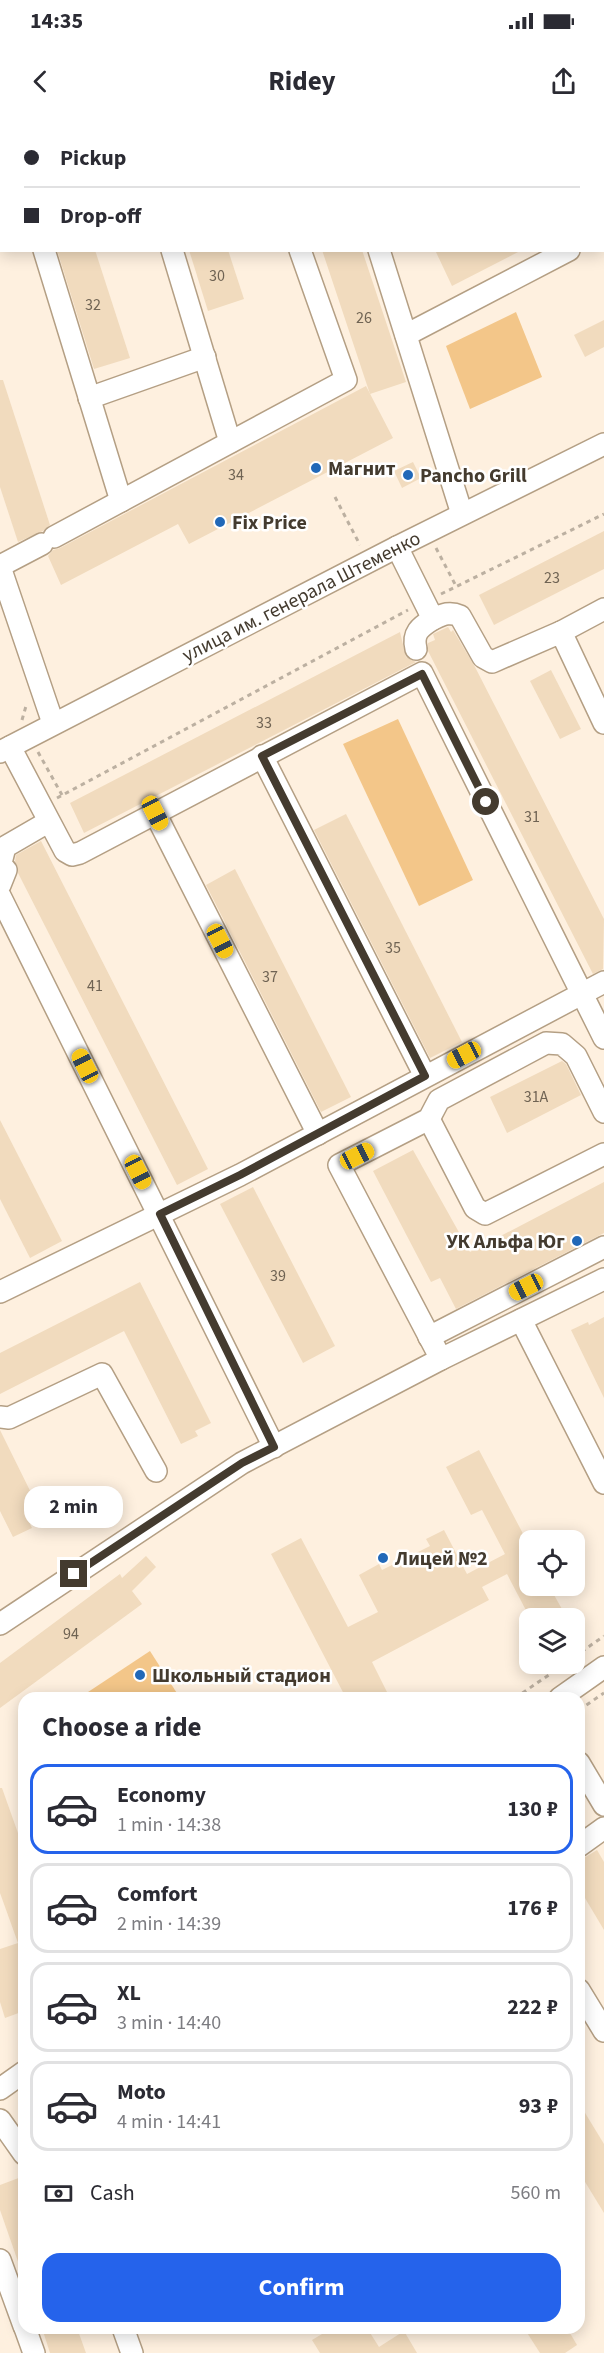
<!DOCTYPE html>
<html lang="en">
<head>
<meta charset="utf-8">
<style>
	body { margin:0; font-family:"Source Sans 3",sans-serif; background:#f2f2f3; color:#2b2b33; height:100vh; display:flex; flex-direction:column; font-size:22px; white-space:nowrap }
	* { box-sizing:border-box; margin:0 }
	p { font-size:20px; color:#7c7c81 }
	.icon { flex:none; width:33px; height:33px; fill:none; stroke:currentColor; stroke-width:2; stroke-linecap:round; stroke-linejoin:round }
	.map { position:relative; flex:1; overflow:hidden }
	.side { position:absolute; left:18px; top:1572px; width:567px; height:642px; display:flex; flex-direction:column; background:#fff; border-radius:18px; box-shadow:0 3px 15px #0003 }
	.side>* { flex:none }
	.top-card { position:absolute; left:0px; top:0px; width:604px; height:132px; box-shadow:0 3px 15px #0003; display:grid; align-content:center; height:132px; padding:0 24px; background:#fff }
	.fabs { position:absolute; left:519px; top:1410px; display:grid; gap:12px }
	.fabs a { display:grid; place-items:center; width:66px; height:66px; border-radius:12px; background:#fff; box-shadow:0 3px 15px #0003; font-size:30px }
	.end { position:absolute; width:27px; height:27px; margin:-14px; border:8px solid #443b2f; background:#fff; box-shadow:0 0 0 3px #fff }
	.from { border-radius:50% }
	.bubble { position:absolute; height:42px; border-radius:18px; background:#fff; box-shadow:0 3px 15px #0003; font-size:20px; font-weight:700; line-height:42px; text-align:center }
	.car { position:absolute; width:18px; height:36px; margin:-18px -9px; border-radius:8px; box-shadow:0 0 4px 2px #0007; background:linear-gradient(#f5c518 24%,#345 0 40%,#f5c518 0 76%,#345 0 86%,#f5c518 0) }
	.top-card b { display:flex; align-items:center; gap:21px; height:57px; font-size:22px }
	.top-card b+b { border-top:2px solid #e1e1e2 }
	.top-card i { width:15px; height:15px; background:#2b2b33 }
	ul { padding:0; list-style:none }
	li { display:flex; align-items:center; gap:18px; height:90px; margin:0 12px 9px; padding:0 12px; border:3px solid #e1e1e2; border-radius:18px }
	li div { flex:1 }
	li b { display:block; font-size:22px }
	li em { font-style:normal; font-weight:700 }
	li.active { border-color:#2563eb }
	li>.icon { width:54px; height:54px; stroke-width:1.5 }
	h2 { padding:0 24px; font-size:27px; line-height:72px }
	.pay { display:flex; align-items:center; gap:15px; height:66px; padding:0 24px; font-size:22px }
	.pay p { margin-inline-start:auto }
	.button { display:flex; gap:12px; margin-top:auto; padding:12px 24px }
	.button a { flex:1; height:69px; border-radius:18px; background:#2563eb; color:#fff; font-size:24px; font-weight:700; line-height:69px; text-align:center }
	.status { display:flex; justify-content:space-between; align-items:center; height:42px; padding:0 30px; background:#fff; direction:ltr }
	.status svg { height:16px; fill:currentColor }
	header { display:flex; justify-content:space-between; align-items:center; height:78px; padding:0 24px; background:#fff; font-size:27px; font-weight:700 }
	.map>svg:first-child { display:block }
	.green { fill:#f3c689 }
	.building { fill:#f1dbbe }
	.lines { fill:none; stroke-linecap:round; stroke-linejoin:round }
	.minor-casing { stroke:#b49f84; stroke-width:24 }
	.path { stroke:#bcb0a1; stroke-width:3; stroke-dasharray:4.5 4.5; stroke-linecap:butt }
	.minor { stroke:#fff; stroke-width:21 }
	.route { stroke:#443b2f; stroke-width:8 }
	.poi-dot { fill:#2168b8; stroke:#fff; stroke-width:2 }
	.labels { text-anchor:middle; stroke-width:5; stroke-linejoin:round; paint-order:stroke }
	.number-label { font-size:16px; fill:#6f6353 }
	.poi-label { font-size:20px; font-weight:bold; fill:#443b2f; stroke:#fff; text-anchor:start }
	.street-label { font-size:20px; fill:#443b2f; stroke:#fff }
</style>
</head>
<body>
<div class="status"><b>14:35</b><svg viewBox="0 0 49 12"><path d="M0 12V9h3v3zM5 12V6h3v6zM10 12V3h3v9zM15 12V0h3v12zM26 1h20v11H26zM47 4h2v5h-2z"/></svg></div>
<header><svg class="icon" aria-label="back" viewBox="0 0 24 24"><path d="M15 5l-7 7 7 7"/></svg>Ridey<svg class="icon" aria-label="share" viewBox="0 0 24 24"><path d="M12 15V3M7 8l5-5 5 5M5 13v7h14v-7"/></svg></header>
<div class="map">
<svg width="604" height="2233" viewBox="0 0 604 2233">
	<rect width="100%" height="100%" fill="#fef0df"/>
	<g class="green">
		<path d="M516,192L542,257L470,289L446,226Z"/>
		<path d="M398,599L473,760L419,786L343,624Z"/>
		<path d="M150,1531L180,1578H79Z"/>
	</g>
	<g class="building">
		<path d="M57,130H95L130,238L94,249Z"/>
		<path d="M189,130H228L244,179L208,191Z"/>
		<path d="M322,130H362L406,262L370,274Z"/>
		<path d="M435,130H522L452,166Z"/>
		<path d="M604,200V227L585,237L574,215Z"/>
		<path d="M0,260H3L50,405L43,411L18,422L0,367Z"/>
		<path d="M366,266L393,318L189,424L178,404L61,465L48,436L53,430L60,428Z"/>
		<path d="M413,342L421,358L402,368L394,351Z"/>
		<path d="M604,411V449L494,505L479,475Z"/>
		<path d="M448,507L451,512L453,510L475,547L604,799L603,849L593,854L428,531V523L435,520L433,514Z"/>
		<path d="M400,512L406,537L416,542L84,713L70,683Z"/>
		<path d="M551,550L581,609L560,619L530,561Z"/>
		<path d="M346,694L462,922L430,938L314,710Z"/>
		<path d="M41,721L208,1049L177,1065L18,753V748L15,741L16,735Z"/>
		<path d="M235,749L351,977L321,992L206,765Z"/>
		<path d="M562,941L566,944L581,975L507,1013L490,977Z"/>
		<path d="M0,1000L62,1121L30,1138L0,1079Z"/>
		<path d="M413,1030L470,1132L604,1062V1113L456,1189L440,1158L431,1162L373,1051Z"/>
		<path d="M253,1067L335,1226L303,1243L220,1084Z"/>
		<path d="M140,1162L211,1303L195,1311L198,1316L181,1324L124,1211L0,1274V1233Z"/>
		<path d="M604,1197V1278L571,1210L588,1202L589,1205Z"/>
		<path d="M0,1310L43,1397L30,1404L32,1408L13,1417L0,1391Z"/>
		<path d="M479,1330L530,1427V1466H549L567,1498H530L507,1454L482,1467L489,1480L372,1542L390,1578H346L271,1434L301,1418L348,1507L378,1492L359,1455L379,1444L382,1450L430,1426L426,1419L444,1410L467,1454L505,1434L482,1390L471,1395L446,1347Z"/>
		<path d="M146,1436L156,1447L132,1471L142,1484L0,1588V1543L120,1454L122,1458Z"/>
		<path d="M0,1668H2L24,1730V1891L5,1898L0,1882V1829L18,1823L0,1773Z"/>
		<path d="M597,1730L604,1742V1810L579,1768V1741Z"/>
		<path d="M579,1983L604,2024V2093L579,2052Z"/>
		<path d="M24,2056V2152L22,2153L0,2090V2065Z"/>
		<path d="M42,2208H77L86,2233H50Z"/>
		<path d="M332,2208H367L379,2227L404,2211L417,2233H320L312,2220Z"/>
		<path d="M524,2208H567L577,2225L565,2233H540Z"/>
	</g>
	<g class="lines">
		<g class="minor-casing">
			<g id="minor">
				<path d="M345,0V2"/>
				<path d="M438,0V2"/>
				<path d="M538,0V2"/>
				<path d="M76,2L77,0"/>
				<path d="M581,2L582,0"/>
				<path d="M0,60H2"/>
				<path d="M603,113L604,112"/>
				<path d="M44,130L121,381"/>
				<path d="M172,130L230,322"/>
				<path d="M379,130L462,394"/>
				<path d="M406,215L569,130"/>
				<path d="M89,278L205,237"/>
				<path d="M54,417L346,260L300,130"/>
				<path d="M397,427L433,499C442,495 449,491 460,496L483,537L492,542L561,512L604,603"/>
				<path d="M0,446L42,424"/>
				<path d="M0,447L53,603"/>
				<path d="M561,512L604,489"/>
				<path d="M416,529C412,513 420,507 433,499"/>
				<path d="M10,627L65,731L72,735L80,733L422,553L604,918"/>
				<path d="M0,632L397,427L604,324"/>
				<path d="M262,636L425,956"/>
				<path d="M155,693L318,1014"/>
				<path d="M2,739L5,727L48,702"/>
				<path d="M0,765L6,750"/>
				<path d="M0,776L274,1327"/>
				<path d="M429,999L475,1088L485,1094L604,1034"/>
				<path d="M0,1172L240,1055L604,862"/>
				<path d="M521,1200L604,1363"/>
				<path d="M429,1217L604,1127"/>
				<path d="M441,1239L339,1045L429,999L439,980L546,923L562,924L576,936L604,992"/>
				<path d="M0,1297L9,1298L102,1254L156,1351"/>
				<path d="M0,1504L242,1343L441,1239L604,1159"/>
				<path d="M560,1578L604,1547"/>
				<path d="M579,1643L604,1685"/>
				<path d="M579,1726L604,1708"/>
				<path d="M579,1870L604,1911"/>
				<path d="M0,1969L24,1952"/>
				<path d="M0,2000L24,2034"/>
				<path d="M0,2140L24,2206"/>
				<path d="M25,2208L34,2233"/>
				<path d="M123,2208L132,2233"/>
			</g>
		</g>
		<g class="path">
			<path d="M188,2H192"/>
			<path d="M603,86L604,87"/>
			<path d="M335,377L360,425"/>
			<path d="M436,428L456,466"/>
			<path d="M441,474L604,394"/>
			<path d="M22,600L26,586"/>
			<path d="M38,632L62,675"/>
			<path d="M57,678L408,490"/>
			<path d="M574,1537L604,1516"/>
			<path d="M515,1578L565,1544"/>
			<path d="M579,1590L604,1573"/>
		</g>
		<use href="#minor" class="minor"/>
	</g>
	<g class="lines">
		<path class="route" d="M74,1454L242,1343L274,1327L160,1094L240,1055L425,956L262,636L422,554L486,682"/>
	</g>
	<g class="poi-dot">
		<circle cx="316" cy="348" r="6"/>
		<circle cx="408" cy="355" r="6"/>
		<circle cx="220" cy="402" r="6"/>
		<circle cx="577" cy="1121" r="6"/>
		<circle cx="383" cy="1438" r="6"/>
		<circle cx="140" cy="1555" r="6"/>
	</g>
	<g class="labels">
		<g class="number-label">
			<text x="217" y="161">30</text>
			<text x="93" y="190">32</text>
			<text x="364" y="203">26</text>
			<text x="236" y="360">34</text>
			<text x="552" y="463">23</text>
			<text x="264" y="608">33</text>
			<text x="532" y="702">31</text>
			<text x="393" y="833">35</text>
			<text x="270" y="862">37</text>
			<text x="95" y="871">41</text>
			<text x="536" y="982">31А</text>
			<text x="278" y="1161">39</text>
			<text x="71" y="1519">94</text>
		</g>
		<g class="poi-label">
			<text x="328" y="355">Магнит</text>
			<text x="420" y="362">Pancho Grill</text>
			<text x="232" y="409">Fix Price</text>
			<text x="565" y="1128" text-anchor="end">УК Альфа Юг</text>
			<text x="395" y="1445">Лицей №2</text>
			<text x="152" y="1562">Школьный стадион</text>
		</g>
		<g class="street-label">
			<text transform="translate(301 476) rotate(-27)" y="7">улица им. генерала Штеменко</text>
		</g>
	</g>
</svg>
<div class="fabs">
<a><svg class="icon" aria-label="locate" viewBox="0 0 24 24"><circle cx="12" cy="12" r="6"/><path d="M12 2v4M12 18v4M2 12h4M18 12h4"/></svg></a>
<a><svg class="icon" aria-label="layers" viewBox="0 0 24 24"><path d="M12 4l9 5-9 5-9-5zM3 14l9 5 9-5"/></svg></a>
</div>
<i class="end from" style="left:486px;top:682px"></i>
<i class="end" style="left:74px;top:1454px"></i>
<div class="bubble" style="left:24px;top:1366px;width:99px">2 min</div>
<i class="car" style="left:155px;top:693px;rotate:153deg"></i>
<i class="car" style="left:220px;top:821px;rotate:153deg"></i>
<i class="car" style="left:464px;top:935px;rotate:242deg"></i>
<i class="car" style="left:85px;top:946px;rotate:333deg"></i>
<i class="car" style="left:357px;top:1036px;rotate:63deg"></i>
<i class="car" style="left:138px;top:1052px;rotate:153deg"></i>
<i class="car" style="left:526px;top:1167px;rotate:243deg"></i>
<div class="top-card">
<b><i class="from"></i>Pickup</b>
<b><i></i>Drop-off</b>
</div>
<section class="side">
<h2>Choose a ride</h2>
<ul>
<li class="active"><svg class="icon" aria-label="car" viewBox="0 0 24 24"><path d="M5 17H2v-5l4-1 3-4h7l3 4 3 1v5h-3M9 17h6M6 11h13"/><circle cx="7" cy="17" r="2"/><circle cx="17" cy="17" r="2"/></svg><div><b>Economy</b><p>1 min · 14:38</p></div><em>130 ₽</em></li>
<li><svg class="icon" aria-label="car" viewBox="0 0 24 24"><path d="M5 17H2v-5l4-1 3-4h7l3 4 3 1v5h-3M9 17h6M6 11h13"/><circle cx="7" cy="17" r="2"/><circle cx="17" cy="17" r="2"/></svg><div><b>Comfort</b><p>2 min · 14:39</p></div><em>176 ₽</em></li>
<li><svg class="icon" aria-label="car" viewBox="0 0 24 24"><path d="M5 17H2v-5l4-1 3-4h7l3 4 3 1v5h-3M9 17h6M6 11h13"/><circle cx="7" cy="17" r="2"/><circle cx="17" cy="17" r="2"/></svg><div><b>XL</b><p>3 min · 14:40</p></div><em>222 ₽</em></li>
<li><svg class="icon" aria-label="car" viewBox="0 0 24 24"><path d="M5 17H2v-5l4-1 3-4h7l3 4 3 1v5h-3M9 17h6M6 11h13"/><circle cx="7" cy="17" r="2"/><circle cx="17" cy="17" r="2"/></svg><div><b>Moto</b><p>4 min · 14:41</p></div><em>93 ₽</em></li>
</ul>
<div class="pay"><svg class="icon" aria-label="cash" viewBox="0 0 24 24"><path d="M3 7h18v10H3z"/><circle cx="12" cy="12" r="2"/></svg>Cash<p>560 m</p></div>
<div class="button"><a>Confirm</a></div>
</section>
</div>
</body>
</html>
